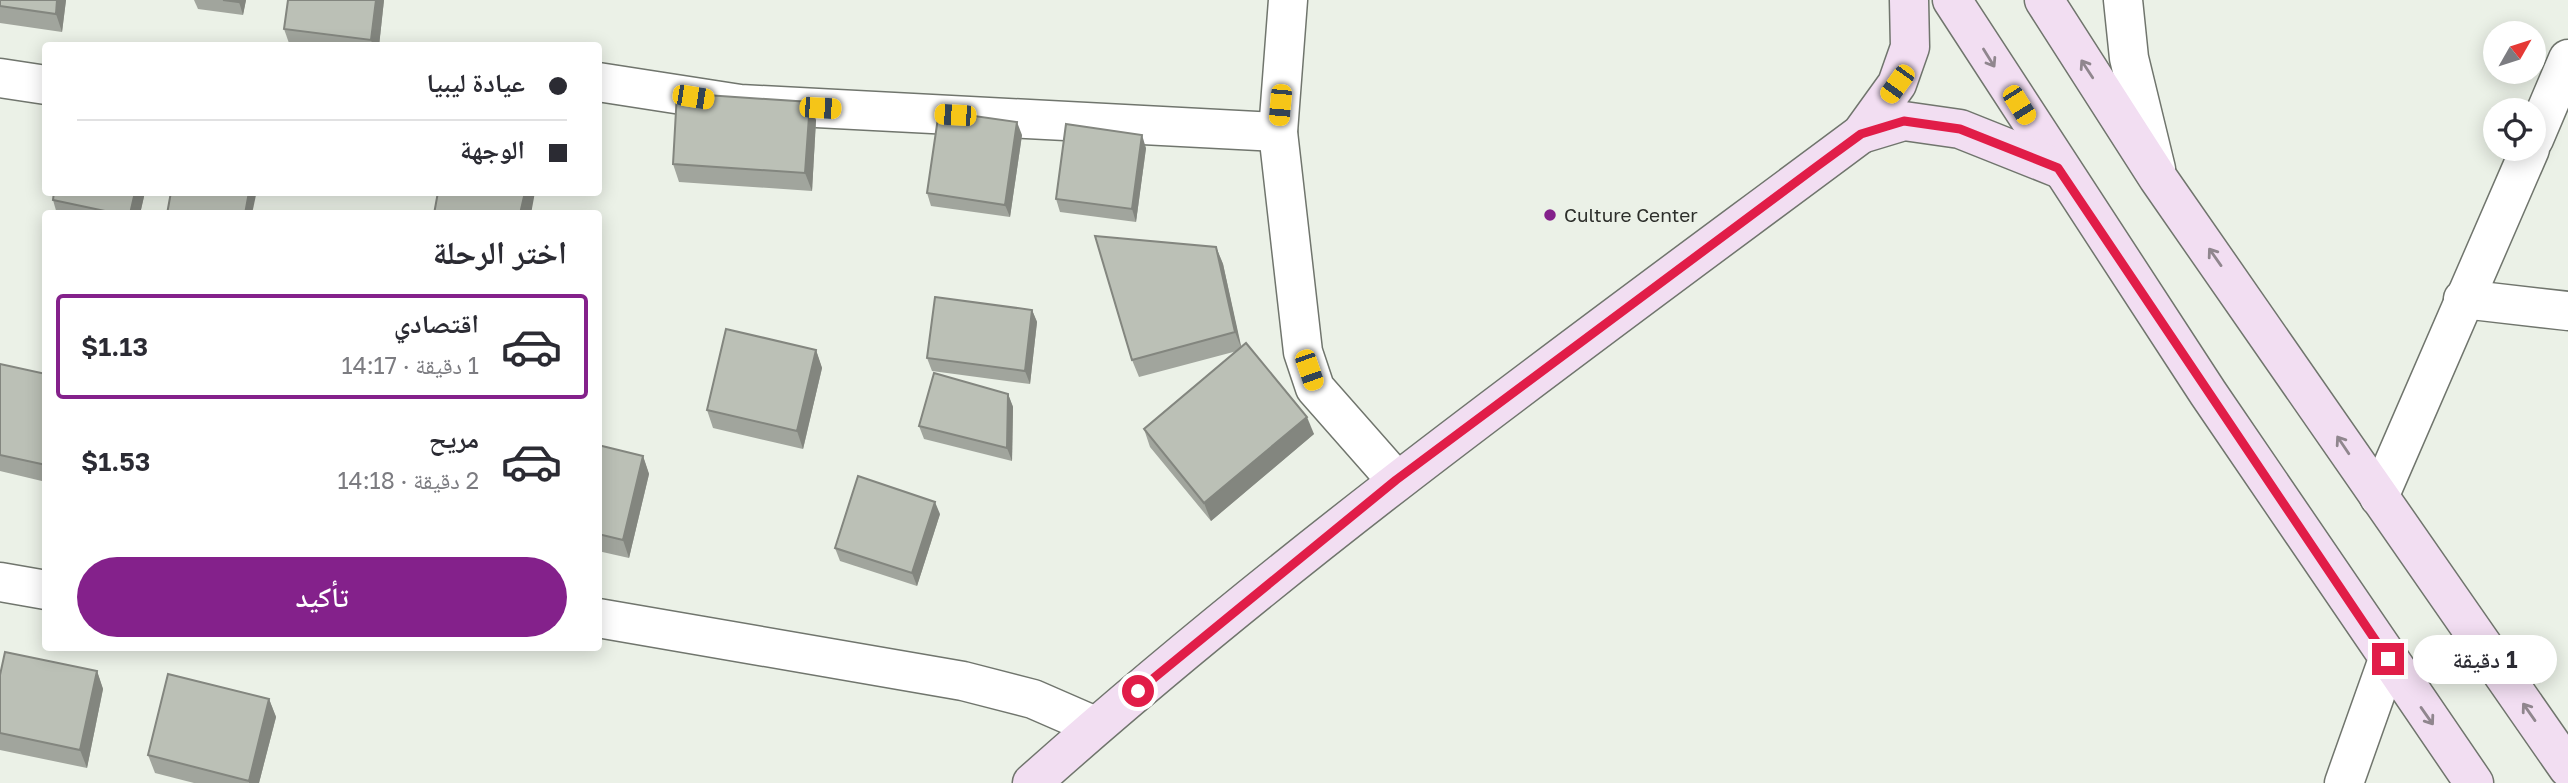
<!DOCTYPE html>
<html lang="ar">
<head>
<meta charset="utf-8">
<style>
	body { margin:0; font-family:"Golos Text","Noto Naskh Arabic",sans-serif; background:#f7f7f7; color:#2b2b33; direction:rtl; height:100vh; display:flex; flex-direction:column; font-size:26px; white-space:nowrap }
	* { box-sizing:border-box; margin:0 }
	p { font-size:23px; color:#7c7c81 }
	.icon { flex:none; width:38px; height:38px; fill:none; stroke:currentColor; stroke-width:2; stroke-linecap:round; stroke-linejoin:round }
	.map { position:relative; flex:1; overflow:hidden; direction:ltr }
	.details { position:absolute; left:42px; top:210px; width:560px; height:441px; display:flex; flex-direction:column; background:#fff; border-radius:7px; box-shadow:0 4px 18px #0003; direction:rtl }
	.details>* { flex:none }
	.top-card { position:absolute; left:42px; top:42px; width:560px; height:154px; border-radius:7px; box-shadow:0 4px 18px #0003; direction:rtl; display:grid; align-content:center; height:154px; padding:0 35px; background:#fff }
	.needle { width:46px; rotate:51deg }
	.buttons { position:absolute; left:2483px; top:21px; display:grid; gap:14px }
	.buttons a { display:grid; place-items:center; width:63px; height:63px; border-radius:50%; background:#fff; box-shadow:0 4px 18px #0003; font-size:35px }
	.end { position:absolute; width:32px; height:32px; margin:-16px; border:9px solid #e11d48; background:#fff; box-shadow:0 0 0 4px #fff }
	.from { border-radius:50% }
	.bubble { position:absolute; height:49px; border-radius:24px; background:#fff; box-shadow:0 4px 18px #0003; font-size:23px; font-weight:600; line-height:49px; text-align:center; direction:rtl }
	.car { position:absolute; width:21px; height:42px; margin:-21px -10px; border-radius:9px; box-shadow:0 0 5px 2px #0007; background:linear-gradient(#f5c518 24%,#345 0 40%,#f5c518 0 76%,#345 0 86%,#f5c518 0) }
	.top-card b { display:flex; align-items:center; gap:24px; height:66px; font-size:26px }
	.top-card b+b { border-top:2px solid #e1e1e2 }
	.top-card i { width:18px; height:18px; background:#2b2b33 }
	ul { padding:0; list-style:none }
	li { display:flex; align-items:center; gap:21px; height:105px; margin:0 14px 10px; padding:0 21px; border:4px solid transparent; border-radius:7px }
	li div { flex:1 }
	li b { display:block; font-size:26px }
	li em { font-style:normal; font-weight:600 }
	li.on { border-color:#84218b }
	li>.icon { width:63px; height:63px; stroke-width:1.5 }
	h2 { padding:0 35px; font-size:32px; line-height:84px }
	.cta { display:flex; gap:14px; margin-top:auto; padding:14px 35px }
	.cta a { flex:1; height:80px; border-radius:42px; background:#84218b; color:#fff; font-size:28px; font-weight:600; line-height:80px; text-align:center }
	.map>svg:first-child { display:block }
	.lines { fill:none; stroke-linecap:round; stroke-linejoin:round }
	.street-casing { stroke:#70756d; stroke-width:41 }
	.secondary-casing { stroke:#70756d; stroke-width:41 }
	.street { stroke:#fff; stroke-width:38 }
	.secondary { stroke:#f2def2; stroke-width:38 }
	.wall { fill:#a1a59d }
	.shaded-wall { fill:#83867f }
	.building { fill:#bbc0b6; stroke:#83867f; stroke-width:2 }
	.oneway { stroke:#90868e }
	.route { stroke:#e11d48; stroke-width:9 }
	.poi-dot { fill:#84218b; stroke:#ebf1e7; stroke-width:2.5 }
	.labels { text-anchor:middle; stroke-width:6; stroke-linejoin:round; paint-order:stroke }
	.poi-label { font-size:19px; fill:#2d2f2b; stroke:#ebf1e7; text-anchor:start }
</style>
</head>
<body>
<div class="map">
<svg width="2568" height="783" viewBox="0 0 2568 783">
	<rect width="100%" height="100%" fill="#ebf1e7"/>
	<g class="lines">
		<g class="street-casing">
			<g id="street">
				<path d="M1288,0L1278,132L1303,352L1315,388L1396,480"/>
				<path d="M2123,0L2129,58L2156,169"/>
				<path d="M0,78L46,85"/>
				<path d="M598,82L740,104L1278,132"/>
				<path d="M2534,139L2568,59"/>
				<path d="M2463,299L2568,311"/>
				<path d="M2379,497L2530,149"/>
				<path d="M0,582L46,590"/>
				<path d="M598,618L963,681L1033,699L1095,726"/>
				<path d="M2344,783L2388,659"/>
			</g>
		</g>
		<g class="secondary-casing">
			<g id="secondary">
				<path d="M1952,0L2208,393L2474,783"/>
				<path d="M2044,0L2158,178L2568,768"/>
				<path d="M1861,134L1904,121L1960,129L2058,168"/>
				<path d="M1032,783C1294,549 1579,344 1861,134L1897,84L1910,47L1909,0"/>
			</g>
		</g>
		<use href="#street" class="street"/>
		<use href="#secondary" class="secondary"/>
	</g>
	<g class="wall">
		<path d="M0,0H66L62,32L0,23Z"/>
		<path d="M194,0H246L243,15L198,9Z"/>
		<path d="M288,0H384L379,46H290L284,29Z"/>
		<path d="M816,120L812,191L679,182L673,164Z"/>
		<path d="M1022,135L1010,217L931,206L927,193Z"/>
		<path d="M1146,148L1136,222L1060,212L1056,199Z"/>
		<path d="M54,192H145L140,214H57L53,200Z"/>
		<path d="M1216,247L1223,264L1241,348L1314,434L1211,521L1150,447L1144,429L1237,351L1139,377L1132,360Z"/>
		<path d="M1032,310L1037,322L1030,384L932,371L927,358Z"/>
		<path d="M816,350L822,368L803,449L713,428L707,410Z"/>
		<path d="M0,364L46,374V482L0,471Z"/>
		<path d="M1008,394L1013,407L1012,461L924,439L919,426Z"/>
		<path d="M598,445L643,456L649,474L629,558L598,551Z"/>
		<path d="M940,514L917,586L840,561L835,548Z"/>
		<path d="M97,671L103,689L87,768L0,750V675Z"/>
		<path d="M269,699L276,717L259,783H194L155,773L148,755Z"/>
	</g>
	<g class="shaded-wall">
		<path d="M57,0H66L62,32L56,14Z"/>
		<path d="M239,0H246L243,15L239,2Z"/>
		<path d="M376,0H384L379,46H373L371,40Z"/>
		<path d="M810,102L816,120L812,191L805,173Z"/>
		<path d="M1017,122L1022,135L1010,217L1005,205Z"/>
		<path d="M1142,135L1146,148L1136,222L1132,209Z"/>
		<path d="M135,192H145L140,214H130Z"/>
		<path d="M249,192H255L256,195L252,214H245Z"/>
		<path d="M525,192H535L531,214H520Z"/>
		<path d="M1216,247L1223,264L1242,350L1235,332Z"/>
		<path d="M1032,310L1037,322L1030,384L1025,371Z"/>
		<path d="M816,350L822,368L803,449L797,431Z"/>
		<path d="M1008,394L1013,407L1012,461L1007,448Z"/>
		<path d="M1307,417L1314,434L1211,521L1204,503Z"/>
		<path d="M643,456L649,474L629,558L623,540Z"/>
		<path d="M935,502L940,514L917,586L912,573Z"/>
		<path d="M97,671L103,689L87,768L80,750Z"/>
		<path d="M269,699L276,717L259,783H249V781Z"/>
	</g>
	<g class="building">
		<path d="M0,0H57L56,14L0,6Z"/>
		<path d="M223,0H239V2Z"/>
		<path d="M288,0H376L371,40L284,29Z"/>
		<path d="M677,93L810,102L805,173L673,164Z"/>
		<path d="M939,111L1017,122L1005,205L927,193Z"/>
		<path d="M1066,124L1142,135L1132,209L1056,199Z"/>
		<path d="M54,192H135L130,214H119L53,200Z"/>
		<path d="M171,192H249L245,214H167Z"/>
		<path d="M438,192H525L520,214H434Z"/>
		<path d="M1095,236L1216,247L1235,332L1132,360Z"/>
		<path d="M935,297L1032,310L1025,371L927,358Z"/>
		<path d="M726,329L816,350L797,431L707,410Z"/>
		<path d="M1246,343L1307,417L1204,503L1144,429Z"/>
		<path d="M0,364L46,374V465L0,455Z"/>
		<path d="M934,373L1008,394L1007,448L919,426Z"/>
		<path d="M598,445L643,456L623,540L598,534Z"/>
		<path d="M858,476L935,502L912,573L835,548Z"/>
		<path d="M5,652L97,671L80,750L0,733V675Z"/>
		<path d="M168,674L269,699L249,781L148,755Z"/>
	</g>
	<defs><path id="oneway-shaft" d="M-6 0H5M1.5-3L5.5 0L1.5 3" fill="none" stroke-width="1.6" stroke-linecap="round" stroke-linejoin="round" transform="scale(1.75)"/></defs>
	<g class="oneway">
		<use href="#oneway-shaft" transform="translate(1989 58) rotate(58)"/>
		<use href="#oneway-shaft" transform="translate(2087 69) rotate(-123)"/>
		<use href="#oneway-shaft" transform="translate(2215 257) rotate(-125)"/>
		<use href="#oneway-shaft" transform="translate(2343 445) rotate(-124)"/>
		<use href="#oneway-shaft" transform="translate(2529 712) rotate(-125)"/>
		<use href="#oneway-shaft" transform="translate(2427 716) rotate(55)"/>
	</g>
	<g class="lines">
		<path class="route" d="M1138,691L1396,480L1816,167L1861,134L1904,121L1960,129L2058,168L2388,659"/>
	</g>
	<circle class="poi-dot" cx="1550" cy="215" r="7"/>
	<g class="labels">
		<g class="poi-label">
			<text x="1564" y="222">Culture Center</text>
		</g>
	</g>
</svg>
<div class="buttons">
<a><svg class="needle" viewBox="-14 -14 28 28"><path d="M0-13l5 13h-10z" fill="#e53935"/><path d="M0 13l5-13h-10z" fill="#7c7c81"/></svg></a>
<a><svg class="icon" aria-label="locate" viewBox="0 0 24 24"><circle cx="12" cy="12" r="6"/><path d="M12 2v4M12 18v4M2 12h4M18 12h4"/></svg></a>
</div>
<i class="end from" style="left:1138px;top:691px"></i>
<i class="end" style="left:2388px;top:659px"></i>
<div class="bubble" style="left:2413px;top:635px;width:144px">1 دقيقة</div>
<i class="car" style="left:1897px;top:84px;rotate:216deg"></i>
<i class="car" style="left:693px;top:97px;rotate:99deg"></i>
<i class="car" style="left:1280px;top:105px;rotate:185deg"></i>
<i class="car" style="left:2019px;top:105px;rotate:148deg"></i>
<i class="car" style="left:820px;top:108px;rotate:93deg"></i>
<i class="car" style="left:955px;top:115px;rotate:273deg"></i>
<i class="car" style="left:1309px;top:370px;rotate:161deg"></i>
<div class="top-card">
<b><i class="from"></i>عيادة ليبيا</b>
<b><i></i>الوجهة</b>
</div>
<section class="details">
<h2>اختر الرحلة</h2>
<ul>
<li class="on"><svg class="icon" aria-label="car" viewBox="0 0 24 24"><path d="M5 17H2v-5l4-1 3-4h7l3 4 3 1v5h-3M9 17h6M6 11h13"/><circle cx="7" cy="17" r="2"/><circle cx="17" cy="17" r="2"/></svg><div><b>اقتصادي</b><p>1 دقيقة · 14:17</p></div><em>$1.13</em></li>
<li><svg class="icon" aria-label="car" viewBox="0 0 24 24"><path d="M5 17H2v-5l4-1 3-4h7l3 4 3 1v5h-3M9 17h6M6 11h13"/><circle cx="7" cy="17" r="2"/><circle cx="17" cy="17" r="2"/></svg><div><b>مريح</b><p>2 دقيقة · 14:18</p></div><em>$1.53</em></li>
</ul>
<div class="cta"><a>تأكيد</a></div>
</section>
</div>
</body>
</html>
